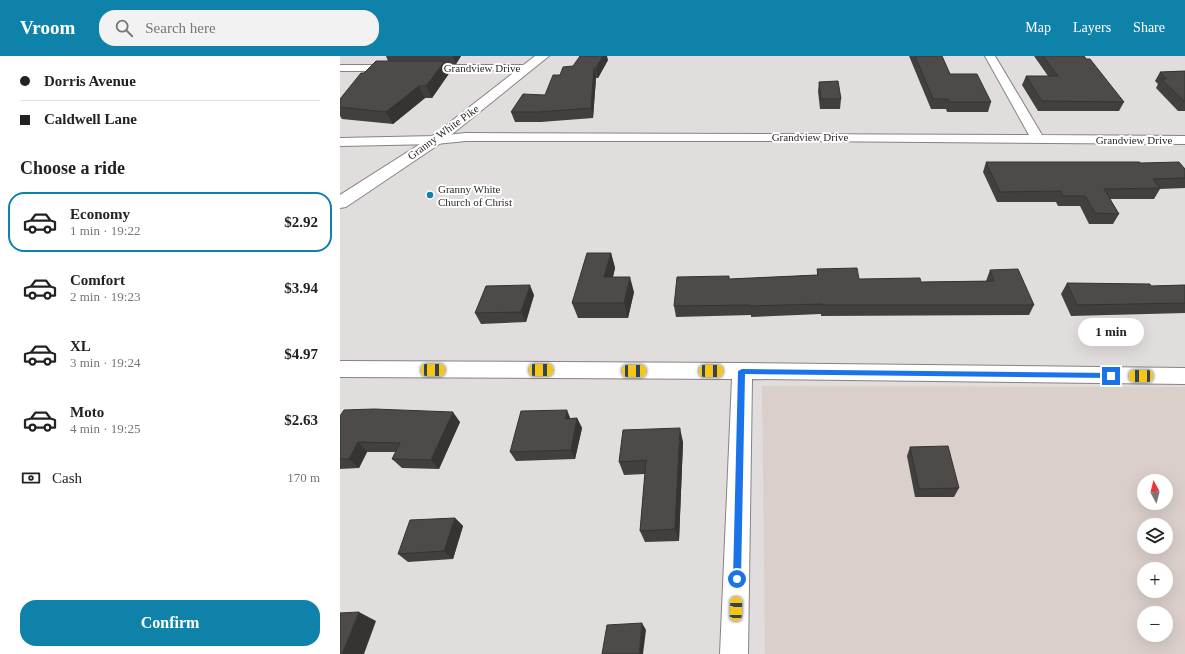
<!DOCTYPE html>
<html lang="en">
<head>
<meta charset="utf-8">
<style>
	body { margin:0; font-family:Georgia,serif; background:#f2f2f2; color:#222; height:100vh; display:flex; flex-direction:column; font-size:15px; white-space:nowrap }
	* { box-sizing:border-box; margin:0 }
	p { font-size:13px; color:#767676 }
	.icon { flex:none; width:22px; height:22px; fill:none; stroke:currentColor; stroke-width:2; stroke-linecap:round; stroke-linejoin:round }
	.map { position:relative; flex:1; overflow:hidden }
	.side { display:flex; flex-direction:column; background:#fff; width:340px }
	.side>* { flex:none }
	.guide { display:grid; align-content:center; height:88px; padding:0 20px; background:#fff }
	.needle { width:26px; rotate:353deg }
	.buttons { position:absolute; left:797px; top:418px; display:grid; gap:8px }
	.buttons a { display:grid; place-items:center; width:36px; height:36px; border-radius:50%; background:#fff; box-shadow:0 4px 16px #0002; font-size:20px }
	.end { position:absolute; width:18px; height:18px; margin:-9px; border:5px solid #1a73e8; background:#fff; box-shadow:0 0 0 2px #fff }
	.from { border-radius:50% }
	.bubble { position:absolute; height:28px; border-radius:14px; background:#fff; box-shadow:0 4px 16px #0002; font-size:13px; font-weight:700; line-height:28px; text-align:center }
	.car { position:absolute; width:12px; height:24px; margin:-12px -6px; border-radius:5px; box-shadow:0 0 3px 1px #0007; background:linear-gradient(#f5c518 24%,#345 0 40%,#f5c518 0 76%,#345 0 86%,#f5c518 0) }
	.guide b { display:flex; align-items:center; gap:14px; height:38px; font-size:15px }
	.guide b+b { border-top:1px solid #e0e0e0 }
	.guide i { width:10px; height:10px; background:#222 }
	ul { padding:0; list-style:none }
	li { display:flex; align-items:center; gap:12px; height:60px; margin:0 8px 6px; padding:0 12px; border:2px solid transparent; border-radius:16px }
	li div { flex:1 }
	li b { display:block; font-size:15px }
	li em { font-style:normal; font-weight:700 }
	li.active { border-color:#0e82a8 }
	li>.icon { width:36px; height:36px; stroke-width:1.5 }
	h2 { padding:0 20px; font-size:18px; line-height:48px }
	.pay { display:flex; align-items:center; gap:10px; height:44px; padding:0 20px; font-size:15px }
	.pay p { margin-inline-start:auto }
	.cta { display:flex; gap:8px; margin-top:auto; padding:8px 20px }
	.cta a { flex:1; height:46px; border-radius:16px; background:#0e82a8; color:#fff; font-size:16px; font-weight:700; line-height:46px; text-align:center }
	header { display:flex; align-items:center; gap:24px; box-sizing:border-box; height:56px; padding:0 20px; background:#0e82a8; color:#fff }
	header strong { font-size:19px }
	nav { display:flex; gap:22px; margin-inline-start:auto; font-size:14px }
	.search { width:280px; height:36px; background:#f2f2f2; display:flex; align-items:center; gap:10px; box-sizing:border-box; padding:0 14px; border-radius:16px; color:#767676; font-size:15px }
	main { display:flex; flex:1; min-height:0 }
	.map>svg:first-child { display:block }
	.built { fill:#dacfca; fill-rule:evenodd }
	.lines { fill:none; stroke-linecap:round; stroke-linejoin:round }
	.minor-casing { stroke:#878382; stroke-width:2 }
	.secondary-casing { stroke:#878382; stroke-width:2 }
	.minor { fill:#fff; fill-rule:evenodd }
	.secondary { fill:#fff; fill-rule:evenodd }
	.wall { fill:#42403e }
	.shaded-wall { fill:#363432 }
	.building { fill:#4d4a48; stroke:#363432 }
	.route { fill:#1a73e8 }
	.poi-dot { fill:#0e82a8; stroke:#fff; stroke-width:1.5 }
	.labels { text-anchor:middle; stroke-width:4; stroke-linejoin:round; paint-order:stroke }
	.far-street-label { font-size:11px; fill:#2c2b2a; stroke:#fff }
	.far-poi-label { font-size:11px; fill:#2c2b2a; stroke:#fff; text-anchor:start }
</style>
</head>
<body>
<header>
<strong>Vroom</strong>
<div class="search"><svg class="icon" aria-label="search" viewBox="0 0 24 24"><circle cx="10" cy="10" r="6"/><path d="M15 15l6 6"/></svg>Search here</div>
<nav><a>Map</a><a>Layers</a><a>Share</a></nav>
</header>
<main>
<section class="side">
<div class="guide">
<b><i class="from"></i>Dorris Avenue</b>
<b><i></i>Caldwell Lane</b>
</div>
<h2>Choose a ride</h2>
<ul>
<li class="active"><svg class="icon" aria-label="car" viewBox="0 0 24 24"><path d="M5 17H2v-5l4-1 3-4h7l3 4 3 1v5h-3M9 17h6M6 11h13"/><circle cx="7" cy="17" r="2"/><circle cx="17" cy="17" r="2"/></svg><div><b>Economy</b><p>1 min · 19:22</p></div><em>$2.92</em></li>
<li><svg class="icon" aria-label="car" viewBox="0 0 24 24"><path d="M5 17H2v-5l4-1 3-4h7l3 4 3 1v5h-3M9 17h6M6 11h13"/><circle cx="7" cy="17" r="2"/><circle cx="17" cy="17" r="2"/></svg><div><b>Comfort</b><p>2 min · 19:23</p></div><em>$3.94</em></li>
<li><svg class="icon" aria-label="car" viewBox="0 0 24 24"><path d="M5 17H2v-5l4-1 3-4h7l3 4 3 1v5h-3M9 17h6M6 11h13"/><circle cx="7" cy="17" r="2"/><circle cx="17" cy="17" r="2"/></svg><div><b>XL</b><p>3 min · 19:24</p></div><em>$4.97</em></li>
<li><svg class="icon" aria-label="car" viewBox="0 0 24 24"><path d="M5 17H2v-5l4-1 3-4h7l3 4 3 1v5h-3M9 17h6M6 11h13"/><circle cx="7" cy="17" r="2"/><circle cx="17" cy="17" r="2"/></svg><div><b>Moto</b><p>4 min · 19:25</p></div><em>$2.63</em></li>
</ul>
<div class="pay"><svg class="icon" aria-label="cash" viewBox="0 0 24 24"><path d="M3 7h18v10H3z"/><circle cx="12" cy="12" r="2"/></svg>Cash<p>170 m</p></div>
<div class="cta"><a>Confirm</a></div>
</section>
<div class="map">
<svg width="845" height="598" viewBox="0 0 845 598">
	<rect width="100%" height="100%" fill="#e1dddc"/>
	<path class="built" d="M422,330L845,331V598H425ZM804,425H826V447H804ZM804,469H826V491H804ZM804,513H826V535H804ZM804,557H826V579H804Z"/>
	<g class="lines">
		<g class="minor-casing">
			<g id="minor">
				<path d="M645,0H655L702,79L845,80V88L459,85H126L96,88L0,90V82L96,80L126,77L689,79Z"/>
				<path d="M0,9H55L60,12L55,15H0Z"/>
				<path d="M81,9H188L193,12L188,15L77,14L76,12Z"/>
				<path d="M0,305L402,307L845,312V328L412,323L408,598H380L392,323L0,321Z"/>
			</g>
		</g>
		<g class="secondary-casing">
			<path id="secondary" d="M195,0H209L101,87L6,151L0,152V139L91,81Z"/>
		</g>
		<use href="#minor" class="minor"/>
		<use href="#secondary" class="secondary"/>
	</g>
	<g class="wall">
		<path d="M46,0H121L116,8H106L110,16L92,42H85L53,68L2,63L0,60V43L24,17L48,5Z"/>
		<path d="M569,0H602L610,18L651,46L648,56H607L606,53H591Z"/>
		<path d="M694,0H744L784,46L779,55H698L682,29L686,20H708Z"/>
		<path d="M268,4L258,22H256L253,62L201,66H175L171,56L205,39L233,10Z"/>
		<path d="M845,15V55H838L816,32L818,28L815,25L820,16Z"/>
		<path d="M479,26L501,43L500,53H480L478,35Z"/>
		<path d="M646,106L801,107L845,113V132L820,133L814,143H770L779,158L773,168H749L740,150H718L716,146H657L643,116Z"/>
		<path d="M271,197L275,212L273,221L294,236L288,262H238L232,247Z"/>
		<path d="M477,213L519,223L581,226L646,225L650,214L694,249L689,259L481,260V258L411,261V259L336,261L334,250L389,223L477,219Z"/>
		<path d="M727,227L811,230L845,229V257L731,260L721,238Z"/>
		<path d="M194,239L186,266L141,268L135,257Z"/>
		<path d="M0,360L120,366L99,413L62,412L52,403L56,396H27L19,412L0,413Z"/>
		<path d="M237,362L242,372L235,403L176,405L170,396L231,363Z"/>
		<path d="M343,386L339,485L305,486L300,475L305,418L284,419L279,406Z"/>
		<path d="M570,391L619,432L614,441H575L567,400Z"/>
		<path d="M115,462L123,470L113,503L68,506L58,498Z"/>
	</g>
	<g class="shaded-wall">
		<path d="M113,0H121L116,8Z"/>
		<path d="M263,0H267L268,4L258,22L256,12Z"/>
		<path d="M105,5L110,16L92,42L86,30Z"/>
		<path d="M254,12L256,22L253,62L251,52Z"/>
		<path d="M79,30L85,42L53,68L46,56Z"/>
		<path d="M271,197L275,212L269,236L264,221Z"/>
		<path d="M290,221L294,236L288,262L284,247Z"/>
		<path d="M190,229L194,239L186,266L181,256Z"/>
		<path d="M227,354L231,364L225,363Z"/>
		<path d="M113,356L120,366L99,413L91,404Z"/>
		<path d="M237,362L242,372L235,403L231,394Z"/>
		<path d="M340,372L343,386L339,485L335,473Z"/>
		<path d="M18,386L27,396L19,412L9,403Z"/>
		<path d="M115,462L123,470L113,503L104,495Z"/>
		<path d="M19,556L36,565L24,598H2Z"/>
		<path d="M302,567L306,574L303,598H299Z"/>
	</g>
	<g class="building">
		<path d="M240,0H263L256,12H254L251,52L198,56H171L183,38L205,39L213,19H220L223,11L233,10Z"/>
		<path d="M575,0H602L610,18H637L651,46H610L608,43H593Z"/>
		<path d="M703,0H744L746,3H750L784,46L702,45L686,20H718Z"/>
		<path d="M36,5H105L86,30H79L46,56L0,51V43L21,17H24Z"/>
		<path d="M845,15V45H844L821,23H827L820,16Z"/>
		<path d="M498,25L501,43H481L479,26Z"/>
		<path d="M646,106H799L801,107L839,106L845,113V122L813,123L820,132L764,133L779,158L755,157L745,140H723L721,135L660,136Z"/>
		<path d="M247,197H271L264,221H290L284,247H232Z"/>
		<path d="M517,212L519,223L580,222L581,226L654,225L650,214L678,213L694,249H482V248L410,250V249L334,250L337,221L389,220V223L478,219L477,213Z"/>
		<path d="M727,227L810,228L811,230L845,229V247L737,249Z"/>
		<path d="M190,229L181,256L135,257L146,230Z"/>
		<path d="M34,353L113,356L91,404L52,403L60,387L18,386L9,403H0V360L4,354Z"/>
		<path d="M227,354L225,363L237,362L231,394L170,396L181,355Z"/>
		<path d="M340,372L335,473L300,475L306,404L279,406L283,374Z"/>
		<path d="M608,390L619,432L579,433L570,391Z"/>
		<path d="M115,462L104,495L58,498L70,464Z"/>
		<path d="M19,556L2,598H0V557Z"/>
		<path d="M302,567L299,598H262L267,569Z"/>
	</g>
	<path class="route" d="M402,313L771,317L774,320L771,322L405,318L401,523L400,526L397,527L394,526L393,523L398,315Z"/>
	<circle class="poi-dot" cx="90" cy="139" r="4"/>
	<g class="labels">
		<g class="far-street-label">
			<text x="142" y="16">Grandview Drive</text>
			<text transform="translate(103 76) rotate(-36)" y="4">Granny White Pike</text>
			<text x="470" y="85">Grandview Drive</text>
			<text x="794" y="88">Grandview Drive</text>
		</g>
		<g class="far-poi-label">
			<text x="98" y="137">Granny White<tspan x="98" dy="13">Church of Christ</tspan></text>
		</g>
	</g>
</svg>
<div class="buttons">
<a><svg class="needle" viewBox="-14 -14 28 28"><path d="M0-13l5 13h-10z" fill="#e53935"/><path d="M0 13l5-13h-10z" fill="#767676"/></svg></a>
<a><svg class="icon" aria-label="layers" viewBox="0 0 24 24"><path d="M12 4l9 5-9 5-9-5zM3 14l9 5 9-5"/></svg></a>
<a>+</a>
<a>−</a>
</div>
<i class="end from" style="left:397px;top:523px"></i>
<i class="end" style="left:771px;top:320px"></i>
<div class="bubble" style="left:738px;top:262px;width:66px">1 min</div>
<i class="car" style="left:93px;top:314px;rotate:90deg"></i>
<i class="car" style="left:201px;top:314px;rotate:90deg"></i>
<i class="car" style="left:294px;top:315px;rotate:90deg"></i>
<i class="car" style="left:371px;top:315px;rotate:90deg"></i>
<i class="car" style="left:801px;top:320px;rotate:271deg"></i>
<i class="car" style="left:396px;top:553px;rotate:2deg"></i>
</div>
</main>
</body>
</html>
